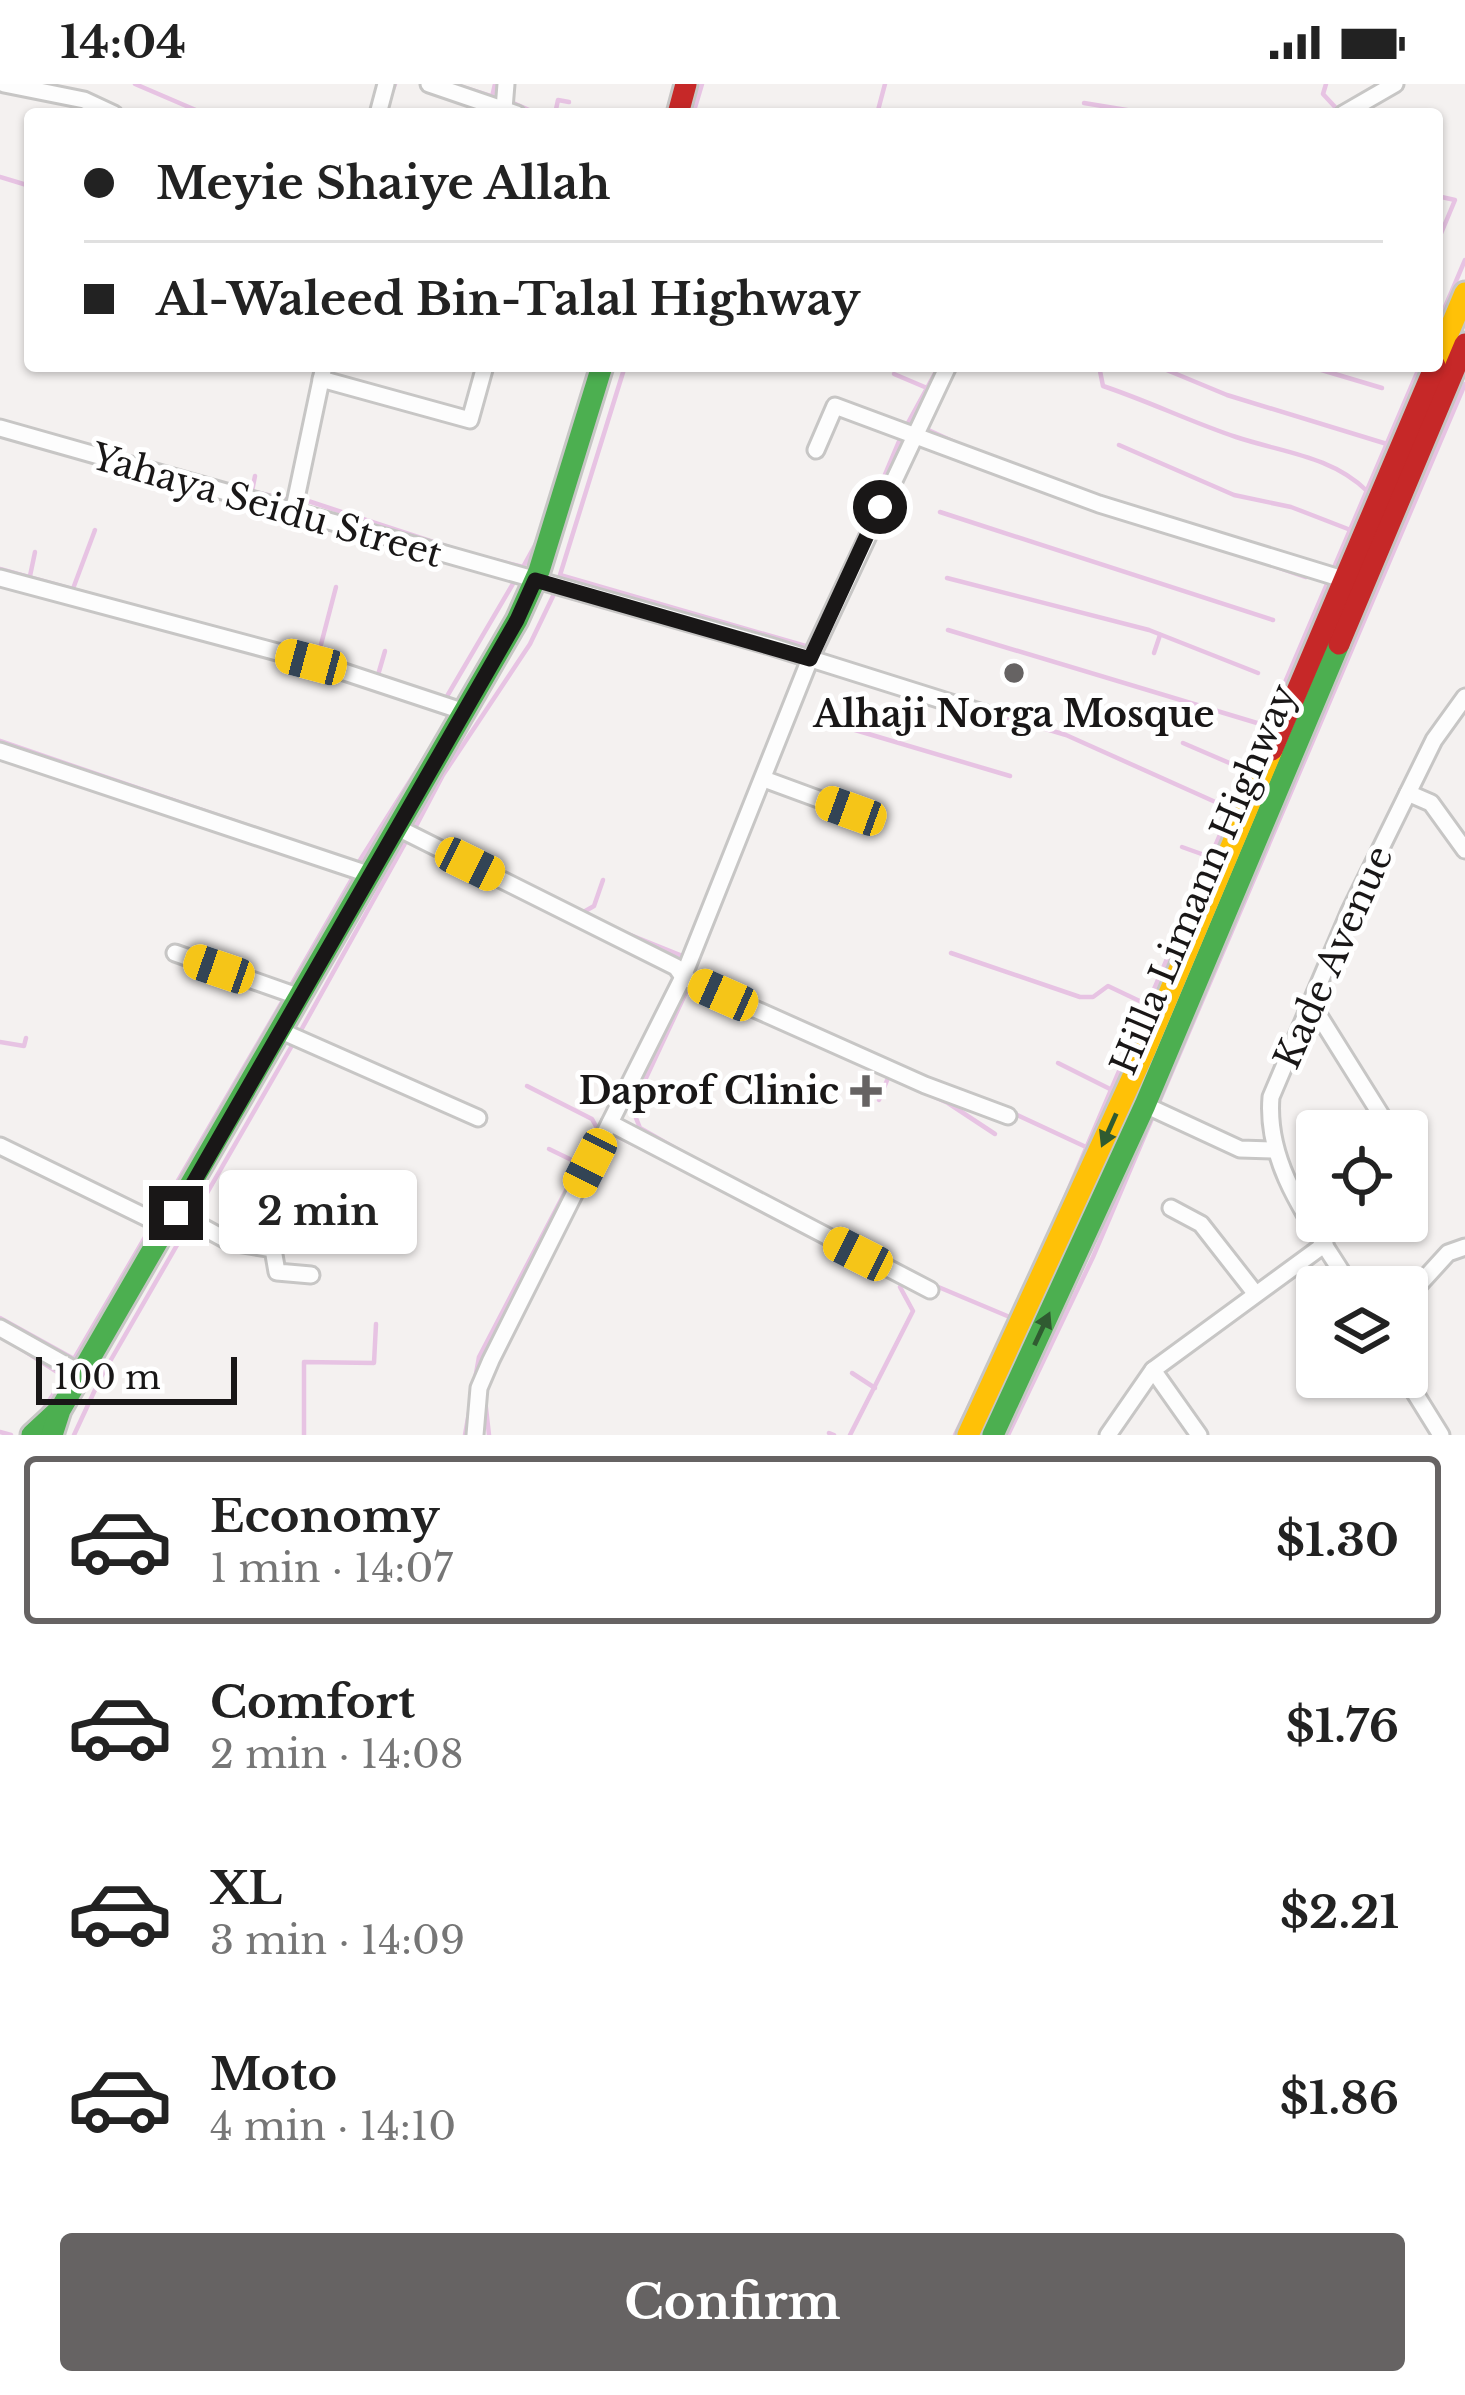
<!DOCTYPE html>
<html lang="en">
<head>
<meta charset="utf-8">
<style>
	body { margin:0; font-family:"Libre Baskerville",serif; background:#f2f2f2; color:#222; height:100vh; display:flex; flex-direction:column; font-size:45px; white-space:nowrap }
	* { box-sizing:border-box; margin:0 }
	p { font-size:39px; color:#767676 }
	.icon { flex:none; width:66px; height:66px; fill:none; stroke:currentColor; stroke-width:2; stroke-linecap:round; stroke-linejoin:round }
	.map { position:relative; height:1351px; overflow:hidden }
	.details { display:flex; flex-direction:column; background:#fff; flex:1 }
	.details>* { flex:none }
	.top-card { position:absolute; left:24px; top:24px; width:1419px; height:264px; border-radius:12px; box-shadow:0 3px 9px #0004; display:grid; align-content:center; height:264px; padding:0 60px; background:#fff }
	.buttons { position:absolute; left:1296px; top:1026px; display:grid; gap:24px }
	.buttons a { display:grid; place-items:center; width:132px; height:132px; border-radius:12px; background:#fff; box-shadow:0 3px 9px #0004; font-size:60px }
	.scale { position:absolute; left:36px; bottom:30px; width:201px; box-sizing:border-box; padding-left:12px; border:6px solid #191717; border-top:0; font-size:33px; line-height:42px; white-space:nowrap; color:#191717; -webkit-text-stroke:9px #fff; paint-order:stroke }
	.end { position:absolute; width:54px; height:54px; margin:-27px; border:15px solid #191717; background:#fff; box-shadow:0 0 0 6px #fff }
	.from { border-radius:50% }
	.bubble { position:absolute; height:84px; border-radius:12px; background:#fff; box-shadow:0 3px 9px #0004; font-size:39px; font-weight:700; line-height:84px; text-align:center }
	.car { position:absolute; width:36px; height:72px; margin:-36px -18px; border-radius:15px; box-shadow:0 0 9px 3px #0007; background:linear-gradient(#f5c518 24%,#345 0 40%,#f5c518 0 76%,#345 0 86%,#f5c518 0) }
	.top-card b { display:flex; align-items:center; gap:42px; height:114px; font-size:45px }
	.top-card b+b { border-top:3px solid #e0e0e0 }
	.top-card i { width:30px; height:30px; background:#222 }
	ul { padding:21px 0 0; list-style:none }
	li { display:flex; align-items:center; gap:36px; height:168px; margin:0 24px 18px; padding:0 36px; border:6px solid transparent; border-radius:12px }
	li div { flex:1 }
	li b { display:block; font-size:45px }
	li em { font-style:normal; font-weight:700 }
	li.current { border-color:#666363 }
	li>.icon { width:108px; height:108px; stroke-width:1.5 }
	.cta { display:flex; gap:24px; margin-top:auto; padding:24px 60px }
	.cta a { flex:1; height:138px; border-radius:12px; background:#666363; color:#fff; font-size:48px; font-weight:700; line-height:138px; text-align:center }
	.status { display:flex; justify-content:space-between; align-items:center; height:84px; padding:0 60px; background:#fff; direction:ltr }
	.status svg { height:33px; fill:currentColor }
	.map>svg:first-child { display:block }
	.lines { fill:none; stroke-linecap:round; stroke-linejoin:round }
	.stream { stroke:#e7c3e3; stroke-width:4.5 }
	.street-casing { stroke:#c7c6c5; stroke-width:21 }
	.fast-casing { stroke:#c7c6c5; stroke-width:27 }
	.slow-casing { stroke:#c7c6c5; stroke-width:27 }
	.jam-casing { stroke:#c7c6c5; stroke-width:27 }
	.street { stroke:#fdfdfd; stroke-width:15 }
	.fast { stroke:#4caf50; stroke-width:21 }
	.slow { stroke:#ffc107; stroke-width:21 }
	.jam { stroke:#c62828; stroke-width:21 }
	.oneway { fill:#305b31 }
	.route { stroke:#191717; stroke-width:15 }
	.poi-dot { fill:#666363; stroke:#fff; stroke-width:4.5 }
	.labels { text-anchor:middle; stroke-width:10; stroke-linejoin:round; paint-order:stroke }
	.street-label { font-size:36px; fill:#191717; stroke:#fff }
	.poi-label { font-size:36px; font-weight:bold; fill:#191717; stroke:#fff }
</style>
</head>
<body>
<div class="status"><b>14:04</b><svg viewBox="0 0 49 12"><path d="M0 12V9h3v3zM5 12V6h3v6zM10 12V3h3v9zM15 12V0h3v12zM26 1h20v11H26zM47 4h2v5h-2z"/></svg></div>
<div class="map">
<svg width="1465" height="1351" viewBox="0 0 1465 1351">
	<rect width="100%" height="100%" fill="#f4f1f0"/>
	<g class="lines">
		<g class="stream">
			<path d="M135,0L205,30"/>
			<path d="M453,0L500,15"/>
			<path d="M1326,0L1323,10L1336,24"/>
			<path d="M5,7L35,13"/>
			<path d="M390,13L395,0"/>
			<path d="M492,13L495,0"/>
			<path d="M511,18L538,30"/>
			<path d="M1084,19L1151,30"/>
			<path d="M555,30L558,16L569,18"/>
			<path d="M693,30L702,0"/>
			<path d="M746,30V29"/>
			<path d="M877,30L885,0"/>
			<path d="M1325,30L1352,17"/>
			<path d="M0,93L30,102"/>
			<path d="M1437,112L1455,116L1437,159"/>
			<path d="M1437,242L1465,176"/>
			<path d="M625,282L560,491L809,563"/>
			<path d="M1099,282L1103,302C1148,317 1191,338 1236,353C1281,368 1332,372 1367,407"/>
			<path d="M1157,282L1227,311L1387,360"/>
			<path d="M1308,282L1382,304"/>
			<path d="M894,290L927,304"/>
			<path d="M926,345L959,360"/>
			<path d="M0,352L23,358"/>
			<path d="M1119,361L1234,411L1291,423L1348,445"/>
			<path d="M238,404L290,416"/>
			<path d="M252,407L255,392"/>
			<path d="M302,415L464,468"/>
			<path d="M940,428L1273,536"/>
			<path d="M475,471L523,483L540,452"/>
			<path d="M848,478L903,348L939,282"/>
			<path d="M1271,481L1306,493"/>
			<path d="M0,485L176,534"/>
			<path d="M30,492L35,468"/>
			<path d="M947,494L1149,546L1258,589"/>
			<path d="M74,502L95,446"/>
			<path d="M572,514L601,522"/>
			<path d="M948,546L1267,642"/>
			<path d="M1154,569L1160,551"/>
			<path d="M318,572L336,503"/>
			<path d="M378,591L385,567"/>
			<path d="M446,614L514,498L508,495"/>
			<path d="M992,629L1066,651L1231,725"/>
			<path d="M845,643L1010,692"/>
			<path d="M0,657L325,768"/>
			<path d="M1183,659L1248,687"/>
			<path d="M415,744L443,691L530,560L555,508"/>
			<path d="M1182,763L1210,773"/>
			<path d="M357,781L451,632L437,627"/>
			<path d="M536,821L617,862"/>
			<path d="M580,830L594,822L603,796"/>
			<path d="M618,846L685,873"/>
			<path d="M951,869L1080,913H1093L1108,902L1148,921"/>
			<path d="M713,898L834,952"/>
			<path d="M290,903L353,793"/>
			<path d="M300,948L408,754"/>
			<path d="M0,958L24,962L26,954"/>
			<path d="M858,979L948,1019L995,1050"/>
			<path d="M1058,979L1112,1006"/>
			<path d="M527,1002L592,1035L597,1044"/>
			<path d="M879,1016L888,994"/>
			<path d="M1015,1030L1086,1063"/>
			<path d="M549,1065L580,1080"/>
			<path d="M682,1068L640,1044L632,1024L688,904L694,905"/>
			<path d="M677,1082L710,1099"/>
			<path d="M1061,1123L1420,282"/>
			<path d="M757,1124L827,1161"/>
			<path d="M571,1132L615,1051L657,1072"/>
			<path d="M864,1179L912,1205"/>
			<path d="M936,1202L1012,1234"/>
			<path d="M0,1234L74,1275L285,913"/>
			<path d="M17,1262L65,1293L40,1330"/>
			<path d="M852,1289L875,1304"/>
			<path d="M485,1315L489,1351"/>
			<path d="M0,1348L11,1351"/>
			<path d="M829,1349L834,1351"/>
			<path d="M74,1351L101,1293L294,958"/>
			<path d="M304,1351V1278L374,1279L376,1240"/>
			<path d="M465,1351L479,1273L622,999"/>
			<path d="M850,1351L913,1227L900,1203"/>
			<path d="M955,1351L989,1281"/>
			<path d="M1008,1351L1093,1173L1465,300"/>
		</g>
		<g class="street-casing">
			<g id="street">
				<path d="M4,0L84,16L114,30"/>
				<path d="M429,0L517,30"/>
				<path d="M504,25L506,0"/>
				<path d="M378,30L386,0"/>
				<path d="M1343,30L1395,0"/>
				<path d="M321,295L470,336L485,282"/>
				<path d="M0,344L770,562L986,630"/>
				<path d="M816,366L835,322L1099,420L1346,496"/>
				<path d="M294,424L324,282"/>
				<path d="M0,494L311,577L462,627"/>
				<path d="M0,667L371,791"/>
				<path d="M764,695L851,727"/>
				<path d="M1408,709L1431,719L1465,766"/>
				<path d="M398,744L676,883L683,893L925,1001L1008,1032"/>
				<path d="M175,869L300,913"/>
				<path d="M1311,919L1391,1047"/>
				<path d="M281,947L478,1034"/>
				<path d="M1145,1021L1240,1065L1272,1066"/>
				<path d="M610,1039L930,1206"/>
				<path d="M0,1062L168,1144"/>
				<path d="M1171,1124L1201,1140L1255,1209"/>
				<path d="M177,1129L230,1158L273,1165L277,1188L311,1191"/>
				<path d="M1351,1203C1315,1143 1265,1085 1271,1013L1349,829L1434,656L1465,613"/>
				<path d="M1407,1214L1448,1169L1465,1163"/>
				<path d="M0,1244L82,1290"/>
				<path d="M1153,1286L1199,1351"/>
				<path d="M1405,1293L1441,1351"/>
				<path d="M475,1351L479,1304L491,1276L683,893L810,575L948,282"/>
				<path d="M1108,1351L1153,1286L1325,1160"/>
			</g>
		</g>
		<g class="fast-casing">
			<g id="fast">
				<path d="M32,1351L59,1326"/>
				<path d="M52,1351L60,1326L517,536L539,487L602,282"/>
				<path d="M993,1351L1145,1021L1339,560"/>
			</g>
		</g>
		<g class="slow-casing">
			<g id="slow">
				<path d="M1437,276L1465,209"/>
				<path d="M968,1351L1146,964L1272,666"/>
			</g>
		</g>
		<g class="jam-casing">
			<g id="jam">
				<path d="M678,30L686,0"/>
				<path d="M1339,560L1465,260"/>
				<path d="M1272,666L1435,282"/>
			</g>
		</g>
		<use href="#street" class="street"/>
		<use href="#fast" class="fast"/>
		<use href="#slow" class="slow"/>
		<use href="#jam" class="jam"/>
	</g>
	<defs><path id="oneway-solid" d="M-6-.8H1V-3.2L6.5 0L1 3.2V.8H-6Z" transform="scale(3)"/></defs>
	<g class="oneway">
		<use href="#oneway-solid" transform="translate(1109 1046) rotate(114)"/>
		<use href="#oneway-solid" transform="translate(1042 1245) rotate(-65)"/>
	</g>
	<g class="lines">
		<path class="route" d="M176,1129L517,536L535,496L810,575L880,423"/>
	</g>
	<g class="poi-dot">
		<circle cx="1014" cy="589" r="12"/>
		<path d="M860 989h12v12h12v12h-12v12h-12v-12h-12v-12h12z"/>
	</g>
	<g class="labels">
		<g class="street-label">
			<text transform="translate(267 421) rotate(16)" y="13">Yahaya Seidu Street</text>
			<text transform="translate(1203 795) rotate(-67)" y="13">Hilla Limann Highway</text>
			<text transform="translate(1333 873) rotate(-66)" y="13">Kade Avenue</text>
		</g>
		<g class="poi-label">
			<text x="1014" y="643">Alhaji Norga Mosque</text>
			<text x="839" y="1020" text-anchor="end">Daprof Clinic</text>
		</g>
	</g>
</svg>
<div class="buttons">
<a><svg class="icon" aria-label="locate" viewBox="0 0 24 24"><circle cx="12" cy="12" r="6"/><path d="M12 2v4M12 18v4M2 12h4M18 12h4"/></svg></a>
<a><svg class="icon" aria-label="layers" viewBox="0 0 24 24"><path d="M12 4l9 5-9 5-9-5zM3 14l9 5 9-5"/></svg></a>
</div>
<div class="scale">100 m</div>
<i class="end from" style="left:880px;top:423px"></i>
<i class="end" style="left:176px;top:1129px"></i>
<div class="bubble" style="left:219px;top:1086px;width:198px">2 min</div>
<i class="car" style="left:311px;top:578px;rotate:285deg"></i>
<i class="car" style="left:851px;top:727px;rotate:290deg"></i>
<i class="car" style="left:470px;top:780px;rotate:116deg"></i>
<i class="car" style="left:219px;top:885px;rotate:289deg"></i>
<i class="car" style="left:723px;top:911px;rotate:294deg"></i>
<i class="car" style="left:590px;top:1079px;rotate:207deg"></i>
<i class="car" style="left:858px;top:1170px;rotate:297deg"></i>
<div class="top-card">
<b><i class="from"></i>Meyie Shaiye Allah</b>
<b><i></i>Al-Waleed Bin-Talal Highway</b>
</div>
</div>
<section class="details">
<ul>
<li class="current"><svg class="icon" aria-label="car" viewBox="0 0 24 24"><path d="M5 17H2v-5l4-1 3-4h7l3 4 3 1v5h-3M9 17h6M6 11h13"/><circle cx="7" cy="17" r="2"/><circle cx="17" cy="17" r="2"/></svg><div><b>Economy</b><p>1 min · 14:07</p></div><em>$1.30</em></li>
<li><svg class="icon" aria-label="car" viewBox="0 0 24 24"><path d="M5 17H2v-5l4-1 3-4h7l3 4 3 1v5h-3M9 17h6M6 11h13"/><circle cx="7" cy="17" r="2"/><circle cx="17" cy="17" r="2"/></svg><div><b>Comfort</b><p>2 min · 14:08</p></div><em>$1.76</em></li>
<li><svg class="icon" aria-label="car" viewBox="0 0 24 24"><path d="M5 17H2v-5l4-1 3-4h7l3 4 3 1v5h-3M9 17h6M6 11h13"/><circle cx="7" cy="17" r="2"/><circle cx="17" cy="17" r="2"/></svg><div><b>XL</b><p>3 min · 14:09</p></div><em>$2.21</em></li>
<li><svg class="icon" aria-label="car" viewBox="0 0 24 24"><path d="M5 17H2v-5l4-1 3-4h7l3 4 3 1v5h-3M9 17h6M6 11h13"/><circle cx="7" cy="17" r="2"/><circle cx="17" cy="17" r="2"/></svg><div><b>Moto</b><p>4 min · 14:10</p></div><em>$1.86</em></li>
</ul>
<div class="cta"><a>Confirm</a></div>
</section>
</body>
</html>
